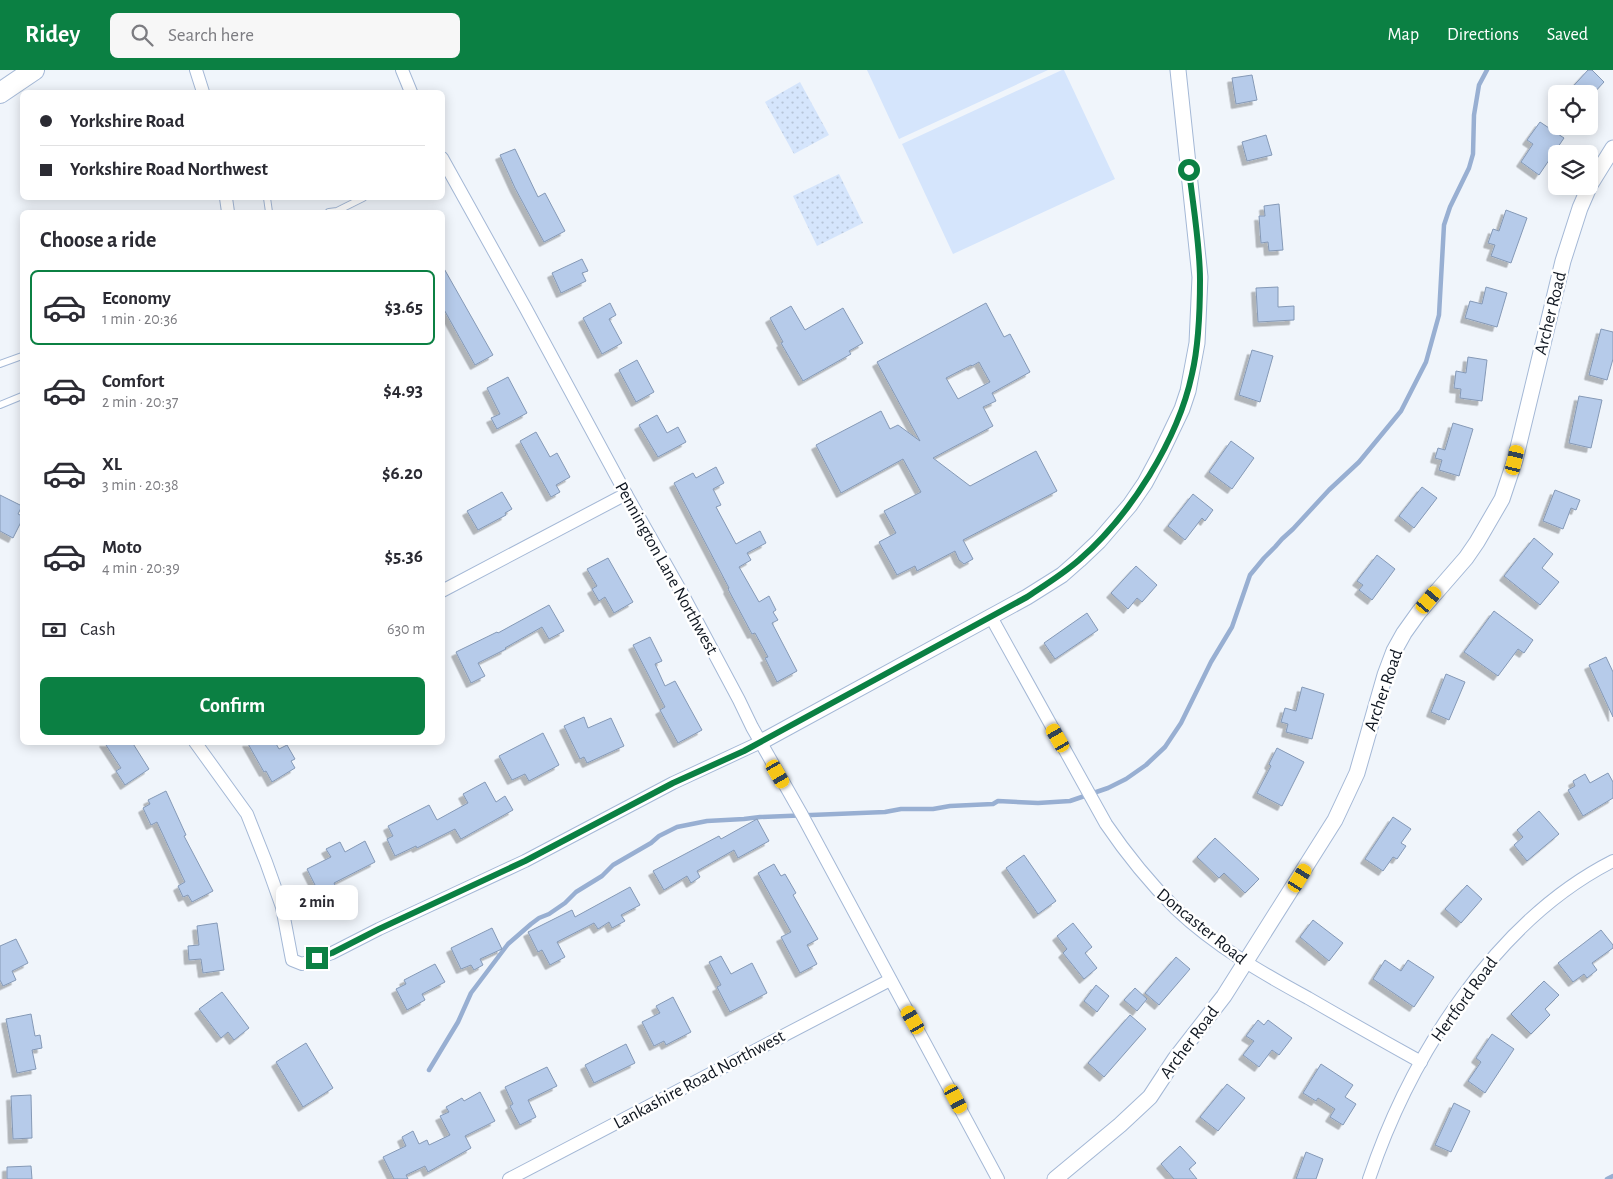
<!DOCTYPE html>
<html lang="en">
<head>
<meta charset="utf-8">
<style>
	body { margin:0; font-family:"Alegreya Sans",sans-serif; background:#f7f7f7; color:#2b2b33; height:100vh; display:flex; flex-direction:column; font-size:19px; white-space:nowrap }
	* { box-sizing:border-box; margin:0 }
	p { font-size:16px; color:#7c7c81 }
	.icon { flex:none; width:28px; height:28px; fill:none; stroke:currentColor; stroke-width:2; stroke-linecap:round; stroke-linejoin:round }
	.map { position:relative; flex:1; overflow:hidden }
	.side { position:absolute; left:20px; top:140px; width:425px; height:535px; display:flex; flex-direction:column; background:#fff; border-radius:8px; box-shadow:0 2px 12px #0003 }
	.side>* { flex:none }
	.top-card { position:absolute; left:20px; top:20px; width:425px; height:110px; border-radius:8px; box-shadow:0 2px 12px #0003; display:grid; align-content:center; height:110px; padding:0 20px; background:#fff }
	.tools { position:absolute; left:1548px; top:15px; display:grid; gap:10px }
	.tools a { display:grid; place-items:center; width:50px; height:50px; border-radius:8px; background:#fff; box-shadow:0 2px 12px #0003; font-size:25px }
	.end { position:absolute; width:22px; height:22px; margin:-11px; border:6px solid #0b8043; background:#fff; box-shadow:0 0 0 2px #fff }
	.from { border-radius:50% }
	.bubble { position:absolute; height:35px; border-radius:8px; background:#fff; box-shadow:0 2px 12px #0003; font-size:16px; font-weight:600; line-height:35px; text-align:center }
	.car { position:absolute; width:15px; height:30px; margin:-15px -8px; border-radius:6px; box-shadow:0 0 4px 1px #0007; background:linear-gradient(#f5c518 24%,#345 0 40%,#f5c518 0 76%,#345 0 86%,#f5c518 0) }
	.top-card b { display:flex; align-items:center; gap:18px; height:48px; font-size:19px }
	.top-card b+b { border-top:1px solid #e1e1e2 }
	.top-card i { width:12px; height:12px; background:#2b2b33 }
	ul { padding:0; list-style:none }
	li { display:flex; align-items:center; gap:15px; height:75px; margin:0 10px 8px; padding:0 10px; border:2px solid transparent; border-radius:8px }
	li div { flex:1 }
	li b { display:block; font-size:19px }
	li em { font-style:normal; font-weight:600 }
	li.current { border-color:#0b8043 }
	li>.icon { width:45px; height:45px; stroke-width:1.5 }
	h2 { padding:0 20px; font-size:22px; line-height:60px }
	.pay { display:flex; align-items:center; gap:12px; height:55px; padding:0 20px; font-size:19px }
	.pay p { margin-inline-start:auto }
	.cta { display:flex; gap:10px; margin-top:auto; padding:10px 20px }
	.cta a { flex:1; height:58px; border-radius:8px; background:#0b8043; color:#fff; font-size:20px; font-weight:600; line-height:58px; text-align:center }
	header { display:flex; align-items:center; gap:30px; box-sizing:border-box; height:70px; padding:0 25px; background:#0b8043; color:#fff }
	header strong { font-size:24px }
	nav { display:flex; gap:28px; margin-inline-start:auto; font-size:18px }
	.search { width:350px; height:45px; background:#f7f7f7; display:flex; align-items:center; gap:12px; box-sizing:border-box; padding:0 18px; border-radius:8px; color:#7c7c81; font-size:19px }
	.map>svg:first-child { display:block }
	.grass { fill:#d5e5fc }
	.park { fill:url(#park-dots) }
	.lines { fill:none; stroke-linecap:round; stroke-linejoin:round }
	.stream { stroke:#98afd2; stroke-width:4.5 }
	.building { fill:#b6cbea; stroke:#8599b6; fill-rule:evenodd; filter:url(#shadow) }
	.service-casing { stroke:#a4b8d6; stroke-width:8 }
	.minor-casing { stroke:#a4b8d6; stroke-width:14 }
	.tertiary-casing { stroke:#a4b8d6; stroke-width:17 }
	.primary-casing { stroke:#a4b8d6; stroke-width:22 }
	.service { stroke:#fff; stroke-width:6 }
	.minor { stroke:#fff; stroke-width:12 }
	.tertiary { stroke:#fff; stroke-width:15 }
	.primary { stroke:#fff; stroke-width:20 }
	.route { stroke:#0b8043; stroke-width:6 }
	.labels { text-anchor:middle; stroke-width:5; stroke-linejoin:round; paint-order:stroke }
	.street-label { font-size:18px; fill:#0f1620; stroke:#fff }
</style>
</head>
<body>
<header>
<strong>Ridey</strong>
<div class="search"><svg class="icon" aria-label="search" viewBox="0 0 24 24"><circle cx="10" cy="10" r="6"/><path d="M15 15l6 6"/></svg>Search here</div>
<nav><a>Map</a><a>Directions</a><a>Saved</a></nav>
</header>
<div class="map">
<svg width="1613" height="1109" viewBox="0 0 1613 1109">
	<defs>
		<pattern id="park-dots" width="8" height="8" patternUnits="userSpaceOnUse" patternTransform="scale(1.25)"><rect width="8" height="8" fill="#d5e5fc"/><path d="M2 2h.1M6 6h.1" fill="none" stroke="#b6c4d8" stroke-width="1.8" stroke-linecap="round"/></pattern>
		<filter id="shadow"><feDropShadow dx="-4.5" dy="4.5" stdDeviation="0" flood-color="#0004"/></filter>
	</defs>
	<rect width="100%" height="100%" fill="#f0f5fb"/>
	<g class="grass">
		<path d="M867,0H1048L899,69Z"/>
		<path d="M1062,0H1064L1115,109L953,184L902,74Z"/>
	</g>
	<g class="park">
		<path d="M800,12L829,65L794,84L765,32Z"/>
		<path d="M839,104L863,153L817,176L793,126Z"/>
	</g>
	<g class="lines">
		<g class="stream">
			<path d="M429,1000L458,952L471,923L508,874L531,854L539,848L549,844L565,833L576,822L602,806L613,795L651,773L659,766L677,757L707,751L744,749L760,747L885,742L901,739H933L950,736L993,734L998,731L1038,733L1070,731L1108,718L1126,709L1146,695L1165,677L1181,653L1211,592L1232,557L1250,505L1264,488L1275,477L1282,469L1293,459L1329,420L1359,392L1401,341L1426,292L1439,245L1444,155L1450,137L1469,98L1473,84L1474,45L1479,15L1487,0"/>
			<path d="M1607,1109L1613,1106"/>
		</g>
	</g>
	<g class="building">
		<path d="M1588,0H1592L1604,12L1593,24H1566Z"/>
		<path d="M1252,5L1257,30L1236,34L1232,8Z"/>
		<path d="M1540,52L1564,68L1539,105L1521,92L1533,74L1527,70Z"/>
		<path d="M1266,65L1272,85L1247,91L1242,72Z"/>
		<path d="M515,79L538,127L545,123L565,161L544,172L515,118L500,85Z"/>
		<path d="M1279,134L1283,180L1269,181L1268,172L1261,173L1259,146H1265L1264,136Z"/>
		<path d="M1506,140L1527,148L1511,193L1491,186L1495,175L1488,173L1493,159L1499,161Z"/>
		<path d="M582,189L588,201L582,203L586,211L561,223L552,203Z"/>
		<path d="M442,195L493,285L475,295L442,236Z"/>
		<path d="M1278,217V237L1294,236V250L1258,252L1256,218Z"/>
		<path d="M1486,217L1507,223L1497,257L1465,248L1470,231L1482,234Z"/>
		<path d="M610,233L616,245L609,249L622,273L602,284L583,248Z"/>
		<path d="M986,233L1004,267L1010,264L1030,302L992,323L996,331L983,337L993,356L933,388L970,416L1036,381L1057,421L963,470L973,489L964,494L959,490L955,481L917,501L915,496L897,505L879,472L896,463L884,441L921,422L903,389L841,423L816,375L881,341L890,359L898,355L920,371L877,292ZM979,292L990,312L958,329L946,308L971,295L972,296Z"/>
		<path d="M791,236L805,260L843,238L863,273L849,281L851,284L803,311L781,273L783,272L770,248Z"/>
		<path d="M1601,259L1613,262V289L1607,310L1589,305Z"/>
		<path d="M1252,280L1273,286L1260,332L1239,325Z"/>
		<path d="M1468,287L1487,290L1482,331L1460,328L1461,319L1454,318L1456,301L1466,303Z"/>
		<path d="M637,290L654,322L636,332L619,300Z"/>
		<path d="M508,307L527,343L497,359L491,348L500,344L487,318Z"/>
		<path d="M1579,326L1602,330L1591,378L1569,373Z"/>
		<path d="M657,345L667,363L678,357L686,372L658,387L639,355Z"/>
		<path d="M1453,353L1473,359L1459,406L1439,400L1442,390L1435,388L1438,378L1445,380Z"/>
		<path d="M536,362L550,387L557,383L570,407L556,415L560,422L551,427L520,371Z"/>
		<path d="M1231,371L1254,388L1232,419L1209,402Z"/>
		<path d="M716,397L724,413L713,419L721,435L716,437L736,474L760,461L766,473L747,483L751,490L739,497L759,532L769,526L776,540L773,542L778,550L772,553L797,601L777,612L765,588L768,587L755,563L752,564L728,519L729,518L674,413L693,403L696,408Z"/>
		<path d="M1422,417L1437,428L1414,458L1399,446Z"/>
		<path d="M1555,420L1580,430L1576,440L1571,438L1563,459L1543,451Z"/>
		<path d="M502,422L512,439L505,443L506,445L478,460L467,441Z"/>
		<path d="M1193,424L1213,440L1205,451L1202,448L1185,470L1168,456Z"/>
		<path d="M0,425L22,436L18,444L22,446V450L13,468L0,461Z"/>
		<path d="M1534,468L1553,484L1542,498L1559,512L1540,535L1504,506Z"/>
		<path d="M1377,485L1395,499L1372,530L1359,520L1363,515L1357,511Z"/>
		<path d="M608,488L633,532L614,543L605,527L599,531L592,519L597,516L587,499Z"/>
		<path d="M1136,496L1157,515L1142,532L1137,528L1128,539L1111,523Z"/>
		<path d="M549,535L564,561L549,569L542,557L505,578L506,579L478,593L485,606L471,613L456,582L497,562L498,563Z"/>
		<path d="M1494,541L1533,570L1524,583L1518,579L1498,606L1464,582Z"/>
		<path d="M1087,543L1098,560L1055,589L1044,573Z"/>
		<path d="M650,567L662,591L655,594L665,616L675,611L702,660L678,673L660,640L665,637L633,575Z"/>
		<path d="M1606,587L1613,602V647L1589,595Z"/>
		<path d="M1446,604L1465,612L1449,650L1431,642Z"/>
		<path d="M1302,617L1324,624L1312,669L1286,662L1288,654L1281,652L1285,638L1296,641Z"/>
		<path d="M584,647L588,658L611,648L624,676L587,693L584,687L580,689L564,656Z"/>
		<path d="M543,663L559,695L529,711L525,704L512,710L499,686Z"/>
		<path d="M104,672H132L149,699L125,715L116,701L121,698Z"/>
		<path d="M247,672H275L279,679L287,675L295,689L291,691L295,698L272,712L266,701L264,702Z"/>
		<path d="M1277,678L1304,692L1282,736L1257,723L1271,696L1269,694Z"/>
		<path d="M1608,703L1613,712V728L1583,746L1568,720L1575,716L1573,711L1585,704L1590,713Z"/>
		<path d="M485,712L496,732L505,726L513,740L461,769L455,759L417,778L416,776L395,786L387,769L393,766L388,756L429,735L437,750L468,733L463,724Z"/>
		<path d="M166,721L186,765L184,766L213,821L192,832L188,825L183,827L178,816L185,812L157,752L151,755L143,738L150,734L148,730Z"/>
		<path d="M1539,741L1559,764L1527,791L1514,775L1523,767L1517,760Z"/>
		<path d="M1393,747L1411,759L1401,773L1406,776L1397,789L1393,787L1383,801L1365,789Z"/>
		<path d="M757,749L769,771L738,788L734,780L697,801L700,807L691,813L687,806L664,820L653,801L719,766L721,769Z"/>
		<path d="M1215,768L1259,809L1245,823L1224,803L1219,808L1197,787Z"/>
		<path d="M365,771L375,792L334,813L339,823L323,831L307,799L331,787L326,779L340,772L345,782Z"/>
		<path d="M1024,785L1056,831L1038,844L1006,798Z"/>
		<path d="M774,794L781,806L785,804L796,823L793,825L818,869L807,875L817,894L800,903L781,867L791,862L758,803Z"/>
		<path d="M1467,815L1482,829L1461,853L1445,839Z"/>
		<path d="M630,817L640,835L621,845L625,851L612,858L609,852L598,859L594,853L557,872L565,887L550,895L542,880L538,882L528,862L572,840L575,847Z"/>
		<path d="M1313,850L1343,873L1329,891L1300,867Z"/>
		<path d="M217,853L224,900L203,903L201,889L189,890L188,876L199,875L197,856Z"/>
		<path d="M1073,853L1092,877L1085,883L1097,898L1084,909L1063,883L1067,879L1057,866Z"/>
		<path d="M492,858L502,879L480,889L483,895L474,900L471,895L461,899L451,878Z"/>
		<path d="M1601,860L1613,875V878L1592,893L1597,900L1587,908L1584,904L1573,912L1558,893Z"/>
		<path d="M16,869L28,893L12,901L16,910L3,916L0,910V876Z"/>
		<path d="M721,886L731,904L752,893L767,923L730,942L717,917L721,915L709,892Z"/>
		<path d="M1176,887L1190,899L1159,935L1145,923Z"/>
		<path d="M1385,890L1401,901L1408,890L1434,907L1414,937L1373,909Z"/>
		<path d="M435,894L445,912L422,924L425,930L407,940L396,919L406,914L404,910Z"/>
		<path d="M1544,911L1559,925L1545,939L1550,945L1531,964L1511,944Z"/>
		<path d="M1096,915L1109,926L1097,942L1084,931Z"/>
		<path d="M1135,918L1147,929L1137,941L1124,930Z"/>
		<path d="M222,922L249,958L234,970L228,962L221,968L199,939Z"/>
		<path d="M673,927L691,962L666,975L664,971L654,976L642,952L660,943L656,936Z"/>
		<path d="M31,944L35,966L40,965L42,978L32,980L36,999L17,1003L6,949Z"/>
		<path d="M1130,945L1146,959L1104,1007L1088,993Z"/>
		<path d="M1258,950L1264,955L1268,950L1292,968L1279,985L1272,980L1259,997L1243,985L1254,971L1246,966Z"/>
		<path d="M1492,964L1514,979L1485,1023L1468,1011L1481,992L1476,988Z"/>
		<path d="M306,973L333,1018L303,1037L276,992Z"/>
		<path d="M626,974L635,993L594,1013L585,995Z"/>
		<path d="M1321,994L1353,1015L1345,1027L1356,1034L1343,1055L1330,1047L1335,1039L1318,1028L1316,1031L1303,1023Z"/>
		<path d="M547,997L557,1016L528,1030L536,1047L520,1055L510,1036L513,1034L505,1017Z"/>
		<path d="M1227,1014L1245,1028L1218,1061L1200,1047Z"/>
		<path d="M480,1022L495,1051L465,1066L471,1078L428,1102L425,1096L406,1105L408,1109H394L383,1087L406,1076L402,1067L413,1061L419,1074L427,1070L429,1075L450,1065L440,1046L449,1042L446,1037L462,1028L464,1031Z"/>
		<path d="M31,1025L32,1068L13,1069L11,1026Z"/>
		<path d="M1454,1033L1470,1041L1451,1082L1435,1075Z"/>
		<path d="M1180,1076L1196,1093L1189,1099L1197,1109H1174L1161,1094Z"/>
		<path d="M1306,1082L1323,1089L1316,1109H1296Z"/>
		<path d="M31,1096L32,1109H7V1097Z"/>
	</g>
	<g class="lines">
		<g class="service-casing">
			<g id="service">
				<path d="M267,128L269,142"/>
				<path d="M329,142L337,141L363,128"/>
				<path d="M0,294L22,286"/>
				<path d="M0,335L22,326"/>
			</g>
		</g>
		<g class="minor-casing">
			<g id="minor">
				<path d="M196,0L203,22"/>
				<path d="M402,0L411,22"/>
				<path d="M442,88L526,239L626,424L683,525L739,630L752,657L802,745L998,1109"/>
				<path d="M226,128L228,142"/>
				<path d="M442,521L626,424"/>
				<path d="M991,547L1106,754C1127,785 1150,813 1176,839C1215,876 1262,903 1308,928C1346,950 1383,971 1421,992"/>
				<path d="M195,672L247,744L266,792L282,837L292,890L302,894L332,883L379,859L525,791L673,713L761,672"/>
				<path d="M509,1109L890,910"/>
				<path d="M1369,1109C1410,987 1495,851 1613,791"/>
			</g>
		</g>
		<g class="tertiary-casing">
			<g id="tertiary">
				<path d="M761,672L1027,527L1062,505L1079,490L1099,471L1130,435L1145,413L1160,385L1182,339L1188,321L1197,273L1200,207L1178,0"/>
				<path d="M1055,1109L1120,1055L1150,1027L1175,989L1224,926L1335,750L1357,703L1385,605L1394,581L1404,563L1419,542L1466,488L1477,472L1502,429L1515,390L1563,191L1580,138L1590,115L1613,78"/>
			</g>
		</g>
		<g class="primary-casing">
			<path id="primary" d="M0,23L34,0"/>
		</g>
		<use href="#service" class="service"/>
		<use href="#minor" class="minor"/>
		<use href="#tertiary" class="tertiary"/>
		<use href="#primary" class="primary"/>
	</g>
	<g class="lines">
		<path class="route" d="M317,888L332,883L379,859L525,791L673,713L744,681L1027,527C1045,515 1063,504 1079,490C1130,446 1178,370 1192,304C1199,274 1200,241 1200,210C1200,174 1193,136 1189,100"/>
	</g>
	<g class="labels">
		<g class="street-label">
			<text transform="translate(1550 243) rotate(-76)" y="6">Archer Road</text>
			<text transform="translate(667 498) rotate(61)" y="6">Pennington Lane Northwest</text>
			<text transform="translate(1383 620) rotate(-71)" y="6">Archer Road</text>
			<text transform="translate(1202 856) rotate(39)" y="6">Doncaster Road</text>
			<text transform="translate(1464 929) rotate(-54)" y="6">Hertford Road</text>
			<text transform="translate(1189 972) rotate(-53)" y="6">Archer Road</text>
			<text transform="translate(699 1009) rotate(-28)" y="6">Lankashire Road Northwest</text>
		</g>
	</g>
</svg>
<div class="tools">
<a><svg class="icon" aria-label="locate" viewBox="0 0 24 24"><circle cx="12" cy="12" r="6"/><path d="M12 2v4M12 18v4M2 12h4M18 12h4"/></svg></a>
<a><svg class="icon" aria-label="layers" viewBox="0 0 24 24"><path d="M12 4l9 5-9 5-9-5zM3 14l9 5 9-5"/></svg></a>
</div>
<i class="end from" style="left:1189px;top:100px"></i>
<i class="end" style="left:317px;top:888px"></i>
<div class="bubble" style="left:276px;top:815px;width:82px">2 min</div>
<i class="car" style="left:1515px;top:390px;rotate:13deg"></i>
<i class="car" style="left:1429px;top:530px;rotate:40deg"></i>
<i class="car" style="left:1058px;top:668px;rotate:330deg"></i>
<i class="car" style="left:778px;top:704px;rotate:150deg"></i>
<i class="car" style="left:1300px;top:808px;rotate:32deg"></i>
<i class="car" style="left:913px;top:950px;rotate:330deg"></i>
<i class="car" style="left:956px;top:1029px;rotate:152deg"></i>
<div class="top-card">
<b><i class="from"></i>Yorkshire Road</b>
<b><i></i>Yorkshire Road Northwest</b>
</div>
<section class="side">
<h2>Choose a ride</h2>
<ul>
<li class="current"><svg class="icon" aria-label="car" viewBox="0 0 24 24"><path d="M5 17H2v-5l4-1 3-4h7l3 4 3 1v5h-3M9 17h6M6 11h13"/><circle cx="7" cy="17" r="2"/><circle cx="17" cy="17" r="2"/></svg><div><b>Economy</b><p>1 min · 20:36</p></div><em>$3.65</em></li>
<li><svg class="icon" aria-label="car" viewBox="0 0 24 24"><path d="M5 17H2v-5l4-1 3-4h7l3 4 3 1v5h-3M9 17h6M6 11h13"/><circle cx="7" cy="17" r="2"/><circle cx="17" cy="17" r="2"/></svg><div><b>Comfort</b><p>2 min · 20:37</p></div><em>$4.93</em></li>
<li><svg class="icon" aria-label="car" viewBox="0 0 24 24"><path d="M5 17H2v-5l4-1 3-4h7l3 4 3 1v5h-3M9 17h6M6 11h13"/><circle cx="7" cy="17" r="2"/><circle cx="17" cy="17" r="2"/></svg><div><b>XL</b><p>3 min · 20:38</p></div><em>$6.20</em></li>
<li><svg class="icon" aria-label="car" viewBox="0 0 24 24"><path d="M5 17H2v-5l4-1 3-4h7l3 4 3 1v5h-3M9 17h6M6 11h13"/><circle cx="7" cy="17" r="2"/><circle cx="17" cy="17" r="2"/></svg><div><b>Moto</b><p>4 min · 20:39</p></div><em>$5.36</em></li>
</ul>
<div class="pay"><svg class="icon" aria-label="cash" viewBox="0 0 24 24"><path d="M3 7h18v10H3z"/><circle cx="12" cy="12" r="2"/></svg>Cash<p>630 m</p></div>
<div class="cta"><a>Confirm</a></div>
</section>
</div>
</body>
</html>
